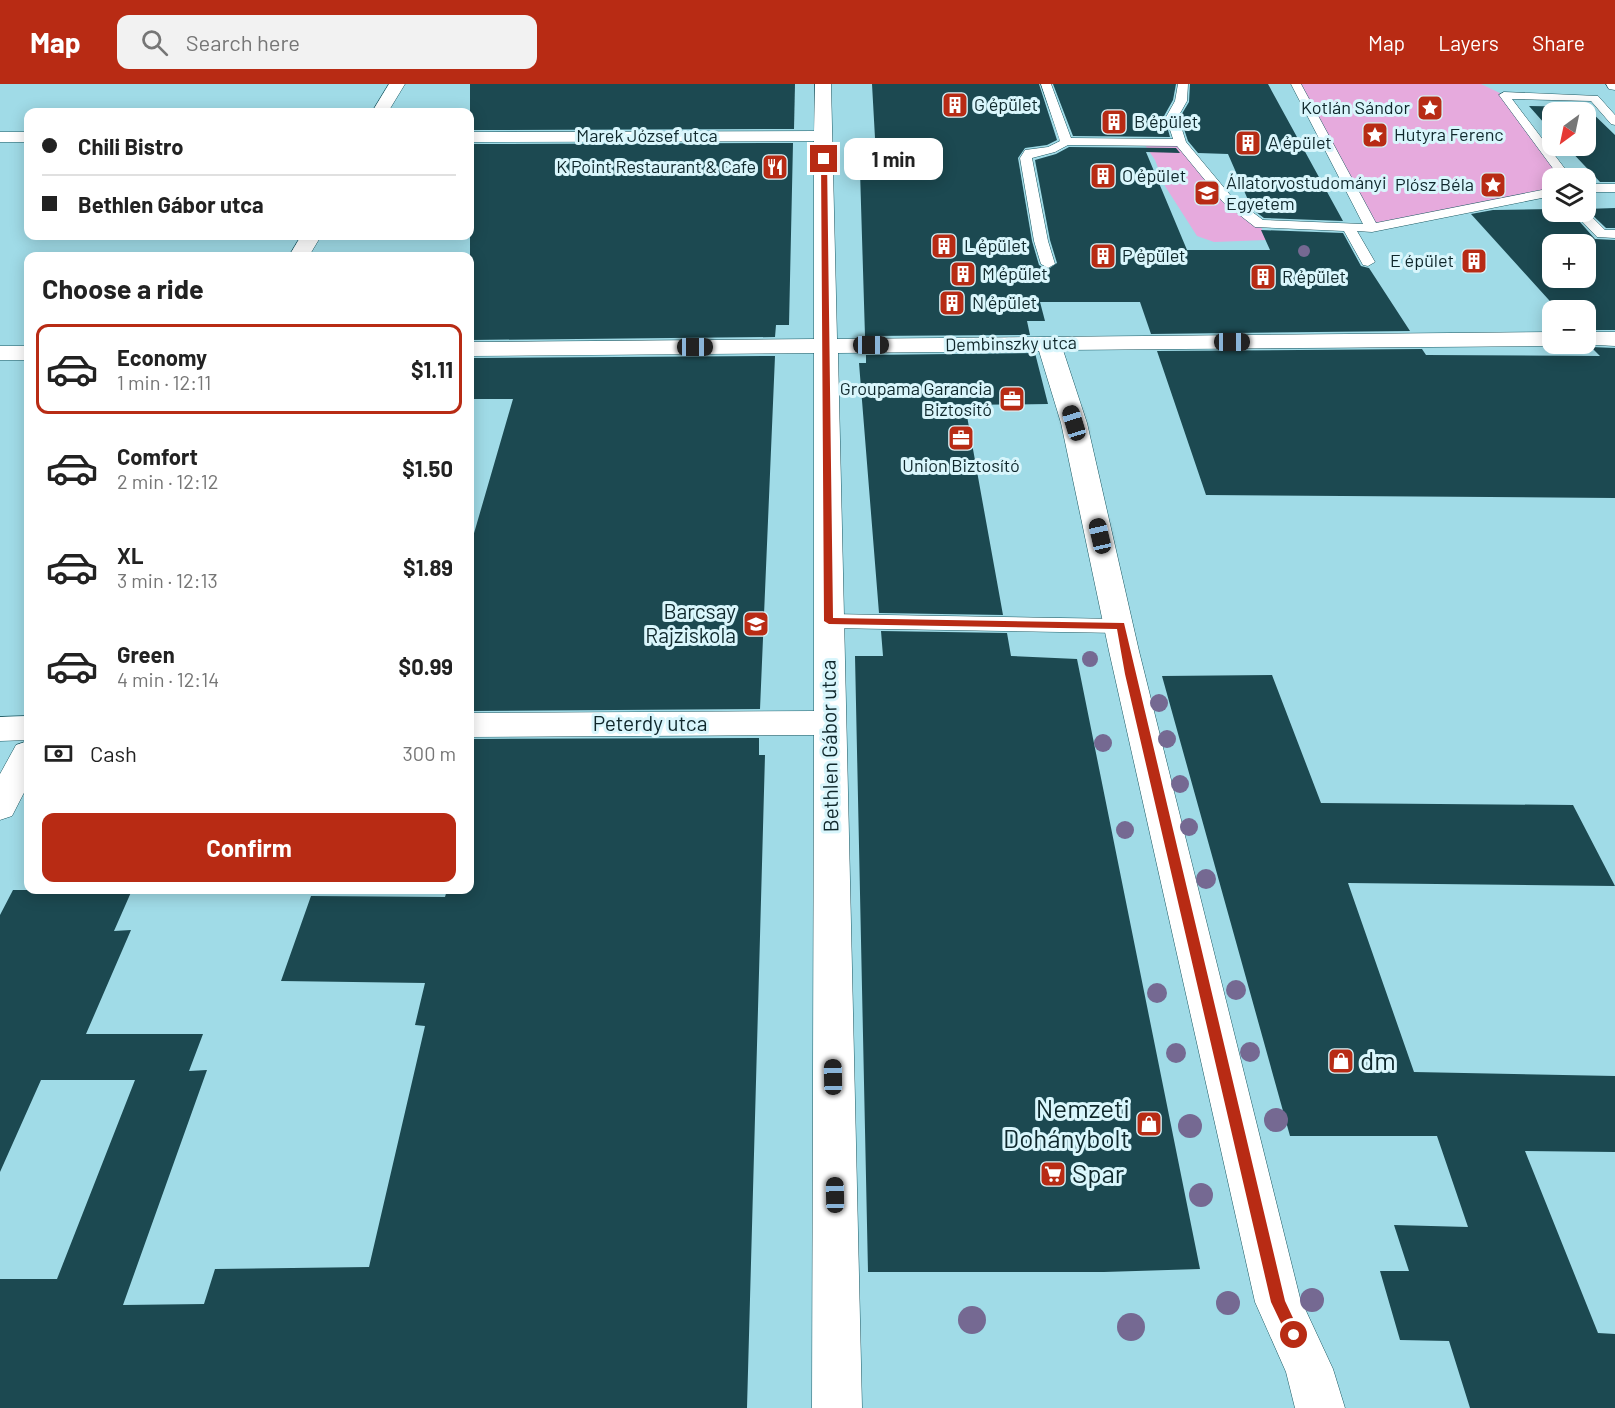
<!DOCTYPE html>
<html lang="en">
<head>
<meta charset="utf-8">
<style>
	body { margin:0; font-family:Barlow,sans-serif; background:#f2f2f2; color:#222; height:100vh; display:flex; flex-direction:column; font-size:22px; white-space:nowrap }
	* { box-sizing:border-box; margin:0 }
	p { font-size:20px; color:#767676 }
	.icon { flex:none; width:33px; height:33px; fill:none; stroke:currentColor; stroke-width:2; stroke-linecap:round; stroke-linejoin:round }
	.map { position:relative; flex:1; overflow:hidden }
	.panel { position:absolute; left:24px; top:168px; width:450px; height:642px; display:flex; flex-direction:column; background:#fff; border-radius:12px; box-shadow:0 3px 15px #0003 }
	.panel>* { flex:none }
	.guide { position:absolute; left:24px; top:24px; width:450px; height:132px; border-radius:12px; box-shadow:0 3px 15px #0003; display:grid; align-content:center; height:132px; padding:0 18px; background:#fff }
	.needle { width:39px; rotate:213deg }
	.buttons { position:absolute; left:1542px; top:18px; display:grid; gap:12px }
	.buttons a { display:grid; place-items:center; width:54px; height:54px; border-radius:12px; background:#fff; box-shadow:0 3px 15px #0003; font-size:30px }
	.end { position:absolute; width:27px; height:27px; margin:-14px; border:8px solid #b82b14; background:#fff; box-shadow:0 0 0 3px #fff }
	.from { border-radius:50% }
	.bubble { position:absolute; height:42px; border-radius:12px; background:#fff; box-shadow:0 3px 15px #0003; font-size:20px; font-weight:700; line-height:42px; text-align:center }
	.car { position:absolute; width:18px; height:36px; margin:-18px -9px; border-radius:8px; box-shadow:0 0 4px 2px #0007; background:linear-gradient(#222 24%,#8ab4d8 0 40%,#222 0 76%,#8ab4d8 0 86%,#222 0) }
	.guide b { display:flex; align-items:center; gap:21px; height:57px; font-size:22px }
	.guide b+b { border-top:2px solid #e0e0e0 }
	.guide i { width:15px; height:15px; background:#222 }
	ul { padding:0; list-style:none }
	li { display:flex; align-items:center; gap:18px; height:90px; margin:0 12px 9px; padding:0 6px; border:3px solid transparent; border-radius:12px }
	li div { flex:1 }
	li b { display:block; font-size:22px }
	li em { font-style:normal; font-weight:700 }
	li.on { border-color:#b82b14 }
	li>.icon { width:54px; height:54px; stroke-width:1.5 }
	h2 { padding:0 18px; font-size:27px; line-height:72px }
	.pay { display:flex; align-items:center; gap:15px; height:66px; padding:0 18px; font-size:22px }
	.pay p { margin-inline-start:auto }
	.action { display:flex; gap:12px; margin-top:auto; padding:12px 18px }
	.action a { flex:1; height:69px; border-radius:12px; background:#b82b14; color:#fff; font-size:24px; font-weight:700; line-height:69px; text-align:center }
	header { display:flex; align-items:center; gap:36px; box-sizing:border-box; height:84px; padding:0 30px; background:#b82b14; color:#fff }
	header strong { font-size:28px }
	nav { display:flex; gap:33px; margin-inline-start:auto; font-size:21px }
	.search { width:420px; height:54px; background:#f2f2f2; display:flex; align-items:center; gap:15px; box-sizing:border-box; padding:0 21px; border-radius:12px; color:#767676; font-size:22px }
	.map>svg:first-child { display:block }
	.green { fill:#e6aadd }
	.building { fill:#1c4951; fill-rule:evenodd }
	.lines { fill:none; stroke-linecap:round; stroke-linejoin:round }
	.service-casing { stroke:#1b5761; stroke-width:1 }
	.minor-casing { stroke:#1b5761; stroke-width:1 }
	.tertiary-casing { stroke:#1b5761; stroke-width:1 }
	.service { fill:#fff; fill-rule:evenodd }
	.minor { fill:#fff; fill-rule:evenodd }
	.tertiary { fill:#fff; fill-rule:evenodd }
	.tree { fill:#756992 }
	.route { fill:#b82b14 }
	.labels { text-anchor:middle; stroke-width:6; stroke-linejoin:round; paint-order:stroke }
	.far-poi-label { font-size:18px; fill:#0f272b; stroke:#d9f6fc; text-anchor:start }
	.far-street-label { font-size:18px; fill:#0f272b; stroke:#d9f6fc }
	.poi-label { font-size:21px; fill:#0f272b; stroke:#d9f6fc; text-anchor:end }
	.street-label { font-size:21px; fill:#0f272b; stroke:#d9f6fc }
	.near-poi-label { font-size:26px; fill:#0f272b; stroke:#d9f6fc; text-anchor:start }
</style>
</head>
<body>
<header>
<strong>Map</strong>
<div class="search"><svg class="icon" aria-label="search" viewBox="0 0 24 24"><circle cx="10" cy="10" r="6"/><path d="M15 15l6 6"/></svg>Search here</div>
<nav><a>Map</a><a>Layers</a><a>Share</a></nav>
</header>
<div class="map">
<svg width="1615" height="1324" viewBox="0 0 1615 1324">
	<rect width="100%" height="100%" fill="#a0dbe7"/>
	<g class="green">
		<path d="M1296,0H1481L1504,11L1566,94H1552V108L1372,144Z"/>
		<path d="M1143,58L1180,59L1227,115L1260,140L1266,156L1214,158L1197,152L1165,102L1155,76Z"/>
	</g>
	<g class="building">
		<path d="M470,0H795L794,45L470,46Z"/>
		<path d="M872,0H1039L1057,56L1047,61L1025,64L1018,74L1032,157L1039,181L1047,186L1057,179L1050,156L1035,76L1056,70L1069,63L1176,64L1180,69L1146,68L1187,166H1270L1261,146L1343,149L1361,182L1369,184L1410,247L1151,250L1140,218H1040L1045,237H1027L1030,251L865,252L859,54H875Z"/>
		<path d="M1053,0H1176L1173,16L1164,32L1170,53L1073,52Z"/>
		<path d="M1190,0H1268L1343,137L1264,134L1252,125L1228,70L1198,69L1188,57L1180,33L1189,18Z"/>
		<path d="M1529,22L1586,23L1615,51V98H1600L1566,62H1586V28H1552V48Z"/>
		<path d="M793,59L789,241H776L775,253L470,256V60Z"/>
		<path d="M1615,124V144H1606L1586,125Z"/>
		<path d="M1552,125V128H1571L1595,155L1615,156V246H1586V226H1558L1471,130L1493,126ZM1552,160H1586V194H1552Z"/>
		<path d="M1591,263L1615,264V414L1206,411L1157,267L1422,265L1426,271L1600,272Z"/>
		<path d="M1035,269L1048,320L965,321L1003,531L879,529L859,279H866V271Z"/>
		<path d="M775,272L760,625L470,627V463L513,315H470V274Z"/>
		<path d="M881,547L1007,549L1011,572L1077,575L1200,1185L1104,1188H868L855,572H883Z"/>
		<path d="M1272,591L1321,719L1573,721L1615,802L1348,799L1414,988L1615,992V1068L1525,1067L1598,1249L1615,1250V1324H1470L1449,1257L1400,1256L1380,1187H1409L1394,1141L1468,1143L1437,1052H1290L1162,592Z"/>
		<path d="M759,654V671H765L747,1324H0V1195H57L135,996H41L0,1088V831L13,806H132L114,847L131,846L86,950H203L189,987L207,986L123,1221L204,1220L215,1185L369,1183L425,942L415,941L425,899L281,897L311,812L445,813L447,806H470V655Z"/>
	</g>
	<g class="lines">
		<g class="service-casing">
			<g id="service">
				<path d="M1041,0H1051L1071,54L1173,55L1166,33L1175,17L1178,0H1188L1187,17L1178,33L1186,58L1231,112L1263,136L1363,140L1291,0H1301L1376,139L1552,104V112L1372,148L1357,147L1375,178L1368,182L1363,181L1344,147L1255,143L1223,118L1177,62L1068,61L1055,68L1032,74L1048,157L1055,180L1048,184L1041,180L1034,157L1020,74L1025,66L1048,63L1060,57Z"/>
				<path d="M1504,8L1598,12L1615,31V41L1611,40L1591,17L1512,15L1572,94H1560L1499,11Z"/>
				<rect x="1586" y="100" width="29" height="8"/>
				<path d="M1586,127L1605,146H1615V154L1597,153L1573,128Z"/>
				<path d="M829,530L1120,535L1127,537L1130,542L1127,547L1120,549L829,544L822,542L819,537L822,532Z"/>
			</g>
		</g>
		<g class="minor-casing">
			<g id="minor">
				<path d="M389,0H405L388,28H372Z"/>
				<path d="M815,0H831L837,255L1552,248V260H1560L1552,262L1063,266L1087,339L1139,567L1300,1214L1333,1285L1345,1324H1295L1286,1288L1255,1218L1109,567L1061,339L1039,267L838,269L862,1324H812L814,651L470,653V629L814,627V269L470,272V258L814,255V57L470,58V48L814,47Z"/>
				<rect x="0" y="48" width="28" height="10"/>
				<path d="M301,152H321L309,172H289Z"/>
				<path d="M1586,248H1615V262L1578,260H1586Z"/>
				<rect x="0" y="262" width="28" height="14"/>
				<path d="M28,632V656L0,657V633Z"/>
				<path d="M28,657V701L12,732L0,736V690L16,661Z"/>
			</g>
		</g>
		<g class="tertiary-casing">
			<path id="tertiary" d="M1606,0H1615V6L1609,5Z"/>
		</g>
		<use href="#service" class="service"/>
		<use href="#minor" class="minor"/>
		<use href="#tertiary" class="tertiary"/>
	</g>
	<g class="tree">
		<circle cx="1304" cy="167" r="6"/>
		<circle cx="1090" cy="575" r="8"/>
		<circle cx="1159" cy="619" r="9"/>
		<circle cx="1167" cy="655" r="9"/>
		<circle cx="1103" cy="659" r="9"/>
		<circle cx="1180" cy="700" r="9"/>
		<circle cx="1189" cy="743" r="9"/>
		<circle cx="1125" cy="746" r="9"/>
		<circle cx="1206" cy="795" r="10"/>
		<circle cx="1236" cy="906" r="10"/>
		<circle cx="1157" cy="909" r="10"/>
		<circle cx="1250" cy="968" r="10"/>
		<circle cx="1176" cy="969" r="10"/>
		<circle cx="1276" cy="1036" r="12"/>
		<circle cx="1190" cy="1042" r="12"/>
		<circle cx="1201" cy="1111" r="12"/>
		<circle cx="1312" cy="1216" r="12"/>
		<circle cx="1228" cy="1219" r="12"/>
		<circle cx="972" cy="1236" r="14"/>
		<circle cx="1131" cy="1243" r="14"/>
	</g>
	<path class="route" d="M824,74L827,75L833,534L1124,539L1285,1217L1301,1251L1299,1256L1294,1258L1289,1256L1271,1218L1125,590L1117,545L829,540L824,537L821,75Z"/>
	<defs>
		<g id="building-square" transform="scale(1.35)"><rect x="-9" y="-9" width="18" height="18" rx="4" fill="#b82b14" stroke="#d9f6fc"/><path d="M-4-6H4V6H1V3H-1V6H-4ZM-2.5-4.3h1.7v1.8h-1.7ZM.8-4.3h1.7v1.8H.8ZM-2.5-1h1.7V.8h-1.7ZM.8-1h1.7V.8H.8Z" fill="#fff"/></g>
		<g id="sight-square" transform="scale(1.35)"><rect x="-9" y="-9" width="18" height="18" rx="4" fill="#b82b14" stroke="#d9f6fc"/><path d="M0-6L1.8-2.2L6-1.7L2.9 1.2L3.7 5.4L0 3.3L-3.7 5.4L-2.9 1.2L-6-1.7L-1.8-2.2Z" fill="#fff"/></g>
		<g id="restaurant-square" transform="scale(1.35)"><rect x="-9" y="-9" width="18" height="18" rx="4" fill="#b82b14" stroke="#d9f6fc"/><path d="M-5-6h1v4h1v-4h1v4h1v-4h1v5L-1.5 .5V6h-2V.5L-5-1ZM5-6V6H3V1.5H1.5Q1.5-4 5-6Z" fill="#fff"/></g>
		<g id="university-square" transform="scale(1.35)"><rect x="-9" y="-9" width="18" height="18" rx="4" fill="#b82b14" stroke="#d9f6fc"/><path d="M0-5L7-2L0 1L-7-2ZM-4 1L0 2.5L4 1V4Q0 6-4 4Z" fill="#fff"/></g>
		<g id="office-square" transform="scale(1.35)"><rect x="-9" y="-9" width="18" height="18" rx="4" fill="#b82b14" stroke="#d9f6fc"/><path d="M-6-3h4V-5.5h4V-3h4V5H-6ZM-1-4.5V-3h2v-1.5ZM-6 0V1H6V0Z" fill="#fff"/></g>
		<g id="school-square" transform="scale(1.35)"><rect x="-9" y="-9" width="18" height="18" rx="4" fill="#b82b14" stroke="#d9f6fc"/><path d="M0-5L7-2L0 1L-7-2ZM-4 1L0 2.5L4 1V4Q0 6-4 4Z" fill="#fff"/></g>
		<g id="shop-square" transform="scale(1.35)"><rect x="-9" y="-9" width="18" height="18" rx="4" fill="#b82b14" stroke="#d9f6fc"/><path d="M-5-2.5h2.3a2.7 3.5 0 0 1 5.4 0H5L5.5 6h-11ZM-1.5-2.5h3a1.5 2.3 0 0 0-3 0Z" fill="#fff"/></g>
		<g id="supermarket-square" transform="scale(1.35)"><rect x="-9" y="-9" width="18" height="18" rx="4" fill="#b82b14" stroke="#d9f6fc"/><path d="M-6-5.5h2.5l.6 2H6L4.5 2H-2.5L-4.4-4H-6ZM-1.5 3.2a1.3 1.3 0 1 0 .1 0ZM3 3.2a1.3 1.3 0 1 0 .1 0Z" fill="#fff"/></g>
	</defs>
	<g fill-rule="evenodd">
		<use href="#building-square" x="955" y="21"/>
		<use href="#sight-square" x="1430" y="24"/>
		<use href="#building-square" x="1114" y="38"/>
		<use href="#sight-square" x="1375" y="51"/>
		<use href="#building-square" x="1248" y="59"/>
		<use href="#restaurant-square" x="775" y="83"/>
		<use href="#building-square" x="1103" y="92"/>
		<use href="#sight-square" x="1493" y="101"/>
		<use href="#university-square" x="1207" y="109"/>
		<use href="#building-square" x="944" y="162"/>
		<use href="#building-square" x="1103" y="172"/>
		<use href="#building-square" x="1474" y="177"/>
		<use href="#building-square" x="963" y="190"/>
		<use href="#building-square" x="1263" y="193"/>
		<use href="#building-square" x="952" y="219"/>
		<use href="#office-square" x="1012" y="315"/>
		<use href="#office-square" x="961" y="354"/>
		<use href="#school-square" x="756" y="540"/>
		<use href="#shop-square" x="1341" y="977"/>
		<use href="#shop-square" x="1149" y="1040"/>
		<use href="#supermarket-square" x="1053" y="1090"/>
	</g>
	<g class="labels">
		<g class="far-poi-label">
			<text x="974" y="27">G épület</text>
			<text x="1410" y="30" text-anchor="end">Kotlán Sándor</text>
			<text x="1134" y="44">B épület</text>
			<text x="1394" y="57">Hutyra Ferenc</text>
			<text x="1268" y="65">A épület</text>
			<text x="756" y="89" text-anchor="end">K Point Restaurant &amp; Cafe</text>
			<text x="1122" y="98">O épület</text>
			<text x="1226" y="105">Állatorvostudományi<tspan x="1226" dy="21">Egyetem</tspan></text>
			<text x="1474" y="107" text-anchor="end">Plósz Béla</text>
			<text x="964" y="168">L épület</text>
			<text x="1122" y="178">P épület</text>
			<text x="1454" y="183" text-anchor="end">E épület</text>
			<text x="982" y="196">M épület</text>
			<text x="1282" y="199">R épület</text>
			<text x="972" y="225">N épület</text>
			<text x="992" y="311" text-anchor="end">Groupama Garancia<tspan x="992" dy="21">Biztosító</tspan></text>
			<text x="961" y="388" text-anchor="middle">Union Biztosító</text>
		</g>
		<g class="far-street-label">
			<text x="647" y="58">Marek József utca</text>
			<text transform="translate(1011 260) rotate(-1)" y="6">Dembinszky utca</text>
		</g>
		<g class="poi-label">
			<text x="736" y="535">Barcsay<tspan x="736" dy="24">Rajziskola</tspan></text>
		</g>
		<g class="street-label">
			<text x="650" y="647">Peterdy utca</text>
			<text transform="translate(830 662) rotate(-91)" y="7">Bethlen Gábor utca</text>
		</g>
		<g class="near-poi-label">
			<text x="1360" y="986">dm</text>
			<text x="1130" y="1034" text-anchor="end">Nemzeti<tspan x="1130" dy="30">Dohánybolt</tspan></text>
			<text x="1072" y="1099">Spar</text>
		</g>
	</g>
</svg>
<div class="buttons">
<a><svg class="needle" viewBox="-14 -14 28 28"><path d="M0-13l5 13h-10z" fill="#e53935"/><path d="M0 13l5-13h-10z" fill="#767676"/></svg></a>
<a><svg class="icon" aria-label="layers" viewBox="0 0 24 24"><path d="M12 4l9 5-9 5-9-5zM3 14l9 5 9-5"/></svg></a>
<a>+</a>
<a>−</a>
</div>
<i class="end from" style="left:1294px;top:1251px"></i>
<i class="end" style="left:824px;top:75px"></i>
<div class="bubble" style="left:844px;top:54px;width:99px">1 min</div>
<i class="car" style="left:1232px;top:258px;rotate:90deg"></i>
<i class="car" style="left:871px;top:261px;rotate:90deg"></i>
<i class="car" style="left:695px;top:263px;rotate:90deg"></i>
<i class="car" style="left:1074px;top:339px;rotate:343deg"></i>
<i class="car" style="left:1100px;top:452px;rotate:347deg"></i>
<i class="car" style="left:833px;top:993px;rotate:359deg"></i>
<i class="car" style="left:835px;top:1111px;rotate:359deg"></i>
<div class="guide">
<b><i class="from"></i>Chili Bistro</b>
<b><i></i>Bethlen Gábor utca</b>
</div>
<section class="panel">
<h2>Choose a ride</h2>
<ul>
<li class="on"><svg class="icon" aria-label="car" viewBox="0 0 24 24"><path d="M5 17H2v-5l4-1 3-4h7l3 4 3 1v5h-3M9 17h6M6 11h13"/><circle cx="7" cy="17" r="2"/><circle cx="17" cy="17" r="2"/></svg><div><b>Economy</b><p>1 min · 12:11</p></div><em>$1.11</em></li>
<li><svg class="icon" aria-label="car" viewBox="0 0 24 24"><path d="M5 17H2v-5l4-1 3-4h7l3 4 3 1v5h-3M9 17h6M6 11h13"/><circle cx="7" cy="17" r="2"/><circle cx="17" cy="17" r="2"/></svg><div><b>Comfort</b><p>2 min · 12:12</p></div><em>$1.50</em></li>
<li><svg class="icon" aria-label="car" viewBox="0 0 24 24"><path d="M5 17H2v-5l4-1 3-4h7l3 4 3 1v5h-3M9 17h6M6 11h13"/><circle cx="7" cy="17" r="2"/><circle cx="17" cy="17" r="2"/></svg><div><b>XL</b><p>3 min · 12:13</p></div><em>$1.89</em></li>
<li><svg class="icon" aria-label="car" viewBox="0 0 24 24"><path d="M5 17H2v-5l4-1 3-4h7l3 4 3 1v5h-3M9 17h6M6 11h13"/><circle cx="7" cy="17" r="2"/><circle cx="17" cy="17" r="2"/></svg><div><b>Green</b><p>4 min · 12:14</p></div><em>$0.99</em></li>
</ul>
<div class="pay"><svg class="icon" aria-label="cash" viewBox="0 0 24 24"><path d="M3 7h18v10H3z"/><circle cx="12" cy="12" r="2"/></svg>Cash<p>300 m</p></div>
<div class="action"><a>Confirm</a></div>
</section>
</div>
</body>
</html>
